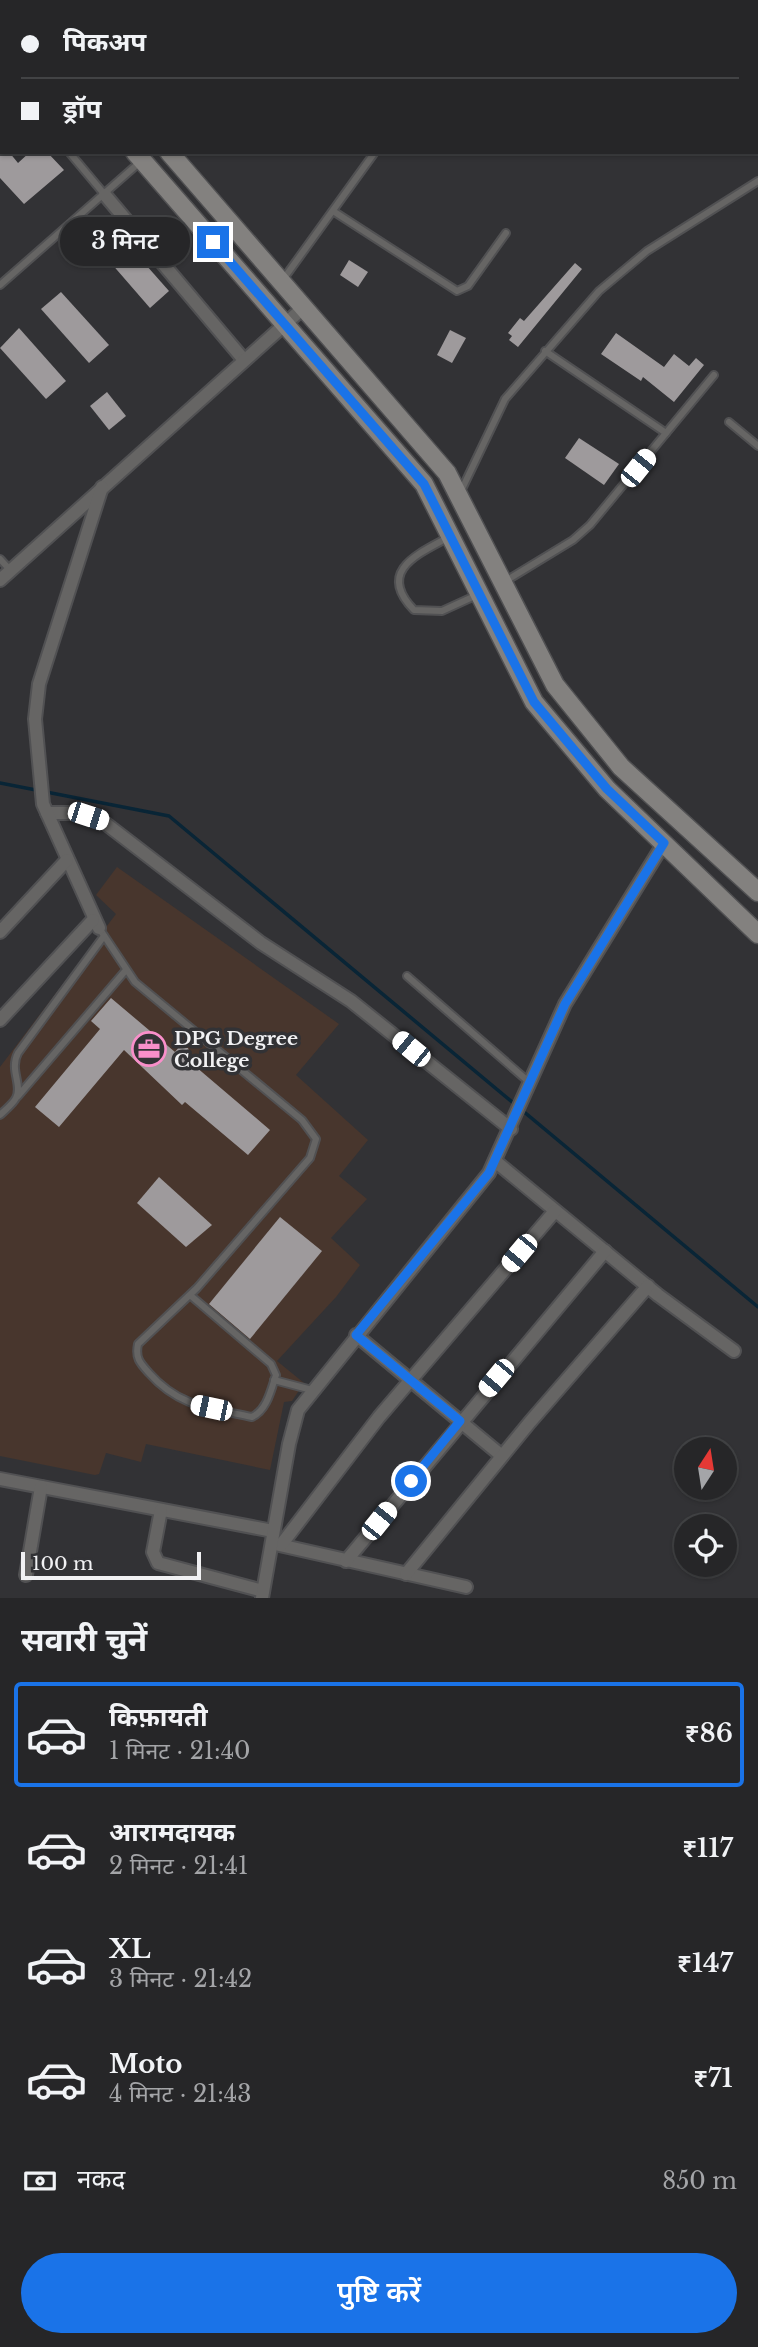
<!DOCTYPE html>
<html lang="hi">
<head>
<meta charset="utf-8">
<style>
	body { margin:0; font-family:"Libre Baskerville","Noto Sans Devanagari",serif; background:#323234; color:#f1f3f6; height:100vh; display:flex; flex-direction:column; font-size:26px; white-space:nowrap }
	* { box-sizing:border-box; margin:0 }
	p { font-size:23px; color:#a4a5a8 }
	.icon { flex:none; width:38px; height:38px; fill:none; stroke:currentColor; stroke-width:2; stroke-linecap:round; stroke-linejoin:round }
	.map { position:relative; height:1598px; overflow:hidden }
	.side { display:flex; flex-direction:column; background:#262628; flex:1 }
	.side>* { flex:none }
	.guide { position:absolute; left:0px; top:0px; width:760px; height:154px; box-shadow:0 2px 5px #0004,0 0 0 2px #424345; display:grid; align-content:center; height:154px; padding:0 21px; background:#262628 }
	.needle { width:46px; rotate:12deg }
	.controls { position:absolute; left:674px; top:1437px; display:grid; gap:14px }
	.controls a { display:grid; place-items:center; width:63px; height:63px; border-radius:50%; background:#262628; box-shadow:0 2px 5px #0004,0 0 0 2px #424345; font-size:35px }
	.scale { position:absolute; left:21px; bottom:18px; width:180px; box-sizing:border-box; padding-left:7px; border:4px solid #f1f1f3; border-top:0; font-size:19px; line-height:24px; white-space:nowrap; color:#f1f1f3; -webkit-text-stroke:5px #323235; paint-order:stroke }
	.end { position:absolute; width:32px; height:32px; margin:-16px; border:9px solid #1a73e8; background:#fff; box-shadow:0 0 0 4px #fff }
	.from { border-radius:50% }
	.bubble { position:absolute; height:49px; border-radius:24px; background:#262628; box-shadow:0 2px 5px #0004,0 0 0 2px #424345; font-size:23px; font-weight:600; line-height:49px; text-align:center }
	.car { position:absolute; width:21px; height:42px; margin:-21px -10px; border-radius:9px; box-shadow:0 0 5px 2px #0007; background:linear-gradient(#fff 24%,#345 0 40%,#fff 0 76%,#345 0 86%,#fff 0) }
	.guide b { display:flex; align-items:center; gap:24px; height:66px; font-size:26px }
	.guide b+b { border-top:2px solid #424345 }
	.guide i { width:18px; height:18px; background:#f1f3f6 }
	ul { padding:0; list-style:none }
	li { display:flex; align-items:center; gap:21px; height:105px; margin:0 14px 10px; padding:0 7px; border:4px solid transparent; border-radius:7px }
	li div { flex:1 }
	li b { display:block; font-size:26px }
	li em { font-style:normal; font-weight:600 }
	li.on { border-color:#1a73e8 }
	li>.icon { width:63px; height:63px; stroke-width:1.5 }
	h2 { padding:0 21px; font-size:32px; line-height:84px }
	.pay { display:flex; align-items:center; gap:18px; height:77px; padding:0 21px; font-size:26px }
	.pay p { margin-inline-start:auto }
	.action { display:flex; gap:14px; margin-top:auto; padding:14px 21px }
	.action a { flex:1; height:80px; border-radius:42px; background:#1a73e8; color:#fff; font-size:28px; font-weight:600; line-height:80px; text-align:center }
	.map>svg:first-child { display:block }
	.education { fill:#48362d }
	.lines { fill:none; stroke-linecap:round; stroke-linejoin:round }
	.stream { stroke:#092536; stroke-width:3.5 }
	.building { fill:#9e9a9c }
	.service-casing { stroke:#515153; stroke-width:10 }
	.minor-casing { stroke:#515153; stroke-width:16 }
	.secondary-casing { stroke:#515153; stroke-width:21 }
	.service { stroke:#666564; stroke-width:6 }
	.minor { stroke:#666564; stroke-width:12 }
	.secondary { stroke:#83817f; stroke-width:18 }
	.route { stroke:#1a73e8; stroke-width:9 }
	.labels { text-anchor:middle; stroke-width:7; stroke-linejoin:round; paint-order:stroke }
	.poi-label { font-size:19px; font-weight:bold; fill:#f1f1f3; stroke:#323235; text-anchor:start }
</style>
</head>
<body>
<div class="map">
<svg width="758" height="1598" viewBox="0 0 758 1598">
	<rect width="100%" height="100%" fill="#323235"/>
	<path class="education" d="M117,867L339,1024L296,1075L368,1140L339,1176L367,1199L331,1238L360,1265L336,1297L277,1361L304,1383L292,1401L284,1402L270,1470L146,1444L141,1462L106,1453L99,1474L95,1475L0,1456V1067L116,914L96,895Z"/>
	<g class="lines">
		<path class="stream" d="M0,783L169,816L758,1307"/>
	</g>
	<g class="building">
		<path d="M3,152H9L18,163L30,152H47L64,170L24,204L0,178V155Z"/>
		<path d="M123,239L169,291L150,308L104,255Z"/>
		<path d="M349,260L368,272L358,287L340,275Z"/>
		<path d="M575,263L582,269L518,347L509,340L512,336L508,333L520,318L524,321Z"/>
		<path d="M61,292L109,345L89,363L41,309Z"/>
		<path d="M19,328L66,381L46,399L0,348Z"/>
		<path d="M450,330L466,338L452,363L437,355Z"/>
		<path d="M616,333L664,367L674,354L689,366L696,358L704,365L674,402L643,377L641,381L601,354Z"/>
		<path d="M107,392L126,416L109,430L90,406Z"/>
		<path d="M579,438L619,464L604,485L565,458Z"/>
		<path d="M111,998L175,1052L179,1047L188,1048L191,1056L189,1061L270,1130L248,1155L185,1102L182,1105L124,1050L59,1127L35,1107L100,1029L91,1021Z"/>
		<path d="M159,1177L212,1225L186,1247L137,1203Z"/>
		<path d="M280,1217L322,1251L250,1339L209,1304Z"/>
	</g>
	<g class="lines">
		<g class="service-casing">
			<g id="service">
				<path d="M79,0L80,2"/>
				<path d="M148,2L151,0"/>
				<path d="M443,2L444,0"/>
				<path d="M615,2L616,0"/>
				<path d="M69,152L105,195"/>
				<path d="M333,211L457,291L468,286L506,233"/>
				<path d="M282,281L375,152"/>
				<path d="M0,285L140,162"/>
				<path d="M545,351L666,433"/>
				<path d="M729,422L758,446"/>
				<path d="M461,491L505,399L599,291L647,251L758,181"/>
				<path d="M449,537C418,554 376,571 414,610L442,611L477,595"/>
				<path d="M0,559L11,571"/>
				<path d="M504,582L573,540L590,525L714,375"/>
				<path d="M99,928L135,982L302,1120L316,1139L310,1158L197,1288L138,1344C135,1358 140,1363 149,1373C179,1407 210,1408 252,1417C267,1410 271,1390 276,1375L271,1364L190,1295"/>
				<path d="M407,976L529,1082"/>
				<path d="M18,1096L126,970"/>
				<path d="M0,1115C5,1110 13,1104 16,1098C23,1085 9,1070 18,1053L104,936"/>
				<path d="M274,1380L312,1390"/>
			</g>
		</g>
		<g class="minor-casing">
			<g id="minor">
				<path d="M105,195L244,360"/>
				<path d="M0,580L303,308"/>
				<path d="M47,813H72L101,820L261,943L351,1001L511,1129"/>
				<path d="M99,928L43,804L35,719L39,684L102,487"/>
				<path d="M0,932L67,860"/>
				<path d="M0,1020L93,920"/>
				<path d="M495,1161L658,1295L734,1351"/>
				<path d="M356,1335L502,1456"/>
				<path d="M0,1479L273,1531"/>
				<path d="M161,1510L153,1552L158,1563L263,1591"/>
				<path d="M275,1544L466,1587"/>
				<path d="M281,1545L379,1417L555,1211"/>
				<path d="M346,1561L605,1251"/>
				<path d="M406,1574L530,1422L648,1286"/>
				<path d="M26,1575L41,1487"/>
				<path d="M262,1598L289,1444L298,1410L489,1173L565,1004L664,843"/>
			</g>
		</g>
		<g class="secondary-casing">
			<g id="secondary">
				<path d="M2,0L4,2"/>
				<path d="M34,0L36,2"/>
				<path d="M135,152L424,484L534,702L607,789L758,934"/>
				<path d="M169,152L447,473L555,685L621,767L758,892"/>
			</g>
		</g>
		<use href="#service" class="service"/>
		<use href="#minor" class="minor"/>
		<use href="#secondary" class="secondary"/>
	</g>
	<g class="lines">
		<path class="route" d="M213,242L424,484L534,702L607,789L664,843L565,1004L489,1173L356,1335L460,1421L411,1481"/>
	</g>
	<defs>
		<g id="office-ring" transform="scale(1.75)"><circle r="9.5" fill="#323235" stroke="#f98fca" stroke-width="1.5"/><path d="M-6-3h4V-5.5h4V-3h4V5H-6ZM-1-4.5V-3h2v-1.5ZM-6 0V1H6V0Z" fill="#f98fca"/></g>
	</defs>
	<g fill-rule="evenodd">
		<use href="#office-ring" x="149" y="1049"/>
	</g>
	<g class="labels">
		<g class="poi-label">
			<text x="174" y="1045">DPG Degree<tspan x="174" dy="22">College</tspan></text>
		</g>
	</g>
</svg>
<div class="controls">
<a><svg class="needle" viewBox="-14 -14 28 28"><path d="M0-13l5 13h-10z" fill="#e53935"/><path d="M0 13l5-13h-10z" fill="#a4a5a8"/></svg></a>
<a><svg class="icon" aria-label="locate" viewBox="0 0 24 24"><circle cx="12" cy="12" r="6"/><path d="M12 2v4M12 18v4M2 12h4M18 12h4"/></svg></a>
</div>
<div class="scale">100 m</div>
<i class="end from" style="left:411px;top:1481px"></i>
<i class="end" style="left:213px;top:242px"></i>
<div class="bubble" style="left:60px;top:217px;width:130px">3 मिनट</div>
<i class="car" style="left:638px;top:468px;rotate:39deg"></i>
<i class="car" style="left:88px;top:816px;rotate:108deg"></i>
<i class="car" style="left:411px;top:1049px;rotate:309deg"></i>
<i class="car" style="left:519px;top:1253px;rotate:220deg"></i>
<i class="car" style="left:496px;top:1378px;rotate:220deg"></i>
<i class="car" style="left:211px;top:1408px;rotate:282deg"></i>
<i class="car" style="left:379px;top:1521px;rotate:39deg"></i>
<div class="guide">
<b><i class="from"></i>पिकअप</b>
<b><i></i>ड्रॉप</b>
</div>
</div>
<section class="side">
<h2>सवारी चुनें</h2>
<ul>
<li class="on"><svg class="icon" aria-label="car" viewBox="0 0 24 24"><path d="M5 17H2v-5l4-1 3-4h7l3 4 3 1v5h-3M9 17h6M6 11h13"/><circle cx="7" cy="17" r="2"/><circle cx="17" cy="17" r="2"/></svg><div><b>किफ़ायती</b><p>1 मिनट · 21:40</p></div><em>₹86</em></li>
<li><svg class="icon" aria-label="car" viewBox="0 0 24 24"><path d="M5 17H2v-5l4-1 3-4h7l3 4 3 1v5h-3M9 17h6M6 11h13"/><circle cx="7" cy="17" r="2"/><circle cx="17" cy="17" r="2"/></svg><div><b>आरामदायक</b><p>2 मिनट · 21:41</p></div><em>₹117</em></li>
<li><svg class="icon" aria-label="car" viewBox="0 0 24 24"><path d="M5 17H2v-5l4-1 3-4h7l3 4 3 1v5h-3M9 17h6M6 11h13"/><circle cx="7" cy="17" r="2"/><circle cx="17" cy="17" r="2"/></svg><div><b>XL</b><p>3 मिनट · 21:42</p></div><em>₹147</em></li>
<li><svg class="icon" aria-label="car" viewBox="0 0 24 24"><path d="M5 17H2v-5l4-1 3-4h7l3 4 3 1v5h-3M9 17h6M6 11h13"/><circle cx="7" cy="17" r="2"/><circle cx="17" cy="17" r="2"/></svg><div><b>Moto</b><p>4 मिनट · 21:43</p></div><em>₹71</em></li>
</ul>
<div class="pay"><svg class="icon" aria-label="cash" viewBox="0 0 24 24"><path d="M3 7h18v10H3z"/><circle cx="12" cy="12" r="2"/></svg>नकद<p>850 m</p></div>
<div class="action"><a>पुष्टि करें</a></div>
</section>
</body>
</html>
